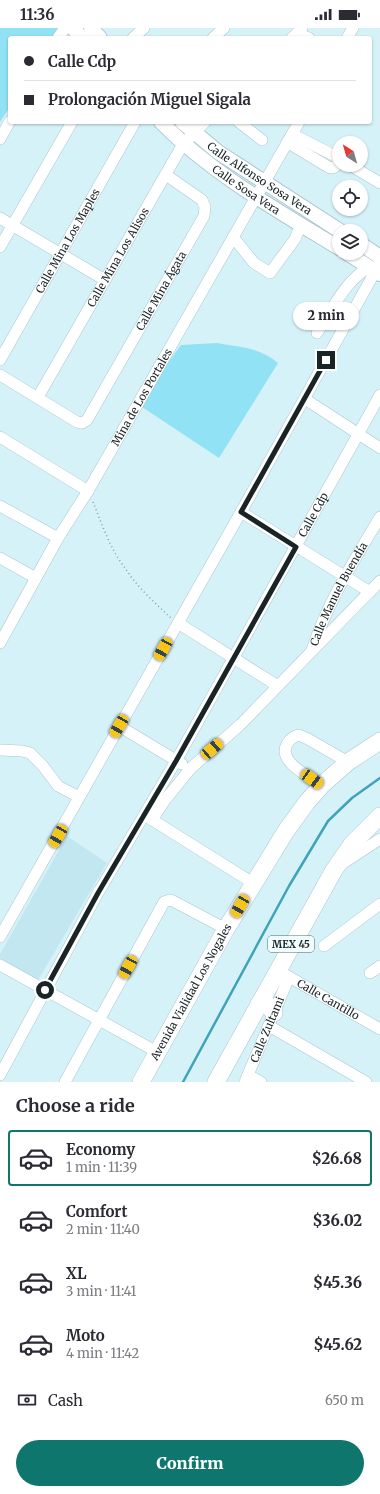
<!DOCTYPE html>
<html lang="en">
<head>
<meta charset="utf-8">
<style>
	body { margin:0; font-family:Merriweather,serif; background:#f2f2f3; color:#2b2b33; height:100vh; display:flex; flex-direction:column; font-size:15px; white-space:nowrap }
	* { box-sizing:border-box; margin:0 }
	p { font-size:13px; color:#7c7c81 }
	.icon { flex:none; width:22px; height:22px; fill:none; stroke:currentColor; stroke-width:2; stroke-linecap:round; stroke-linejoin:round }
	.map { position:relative; height:1054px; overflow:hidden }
	.sheet { display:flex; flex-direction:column; background:#fff; flex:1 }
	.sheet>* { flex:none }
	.top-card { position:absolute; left:8px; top:8px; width:364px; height:88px; border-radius:4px; box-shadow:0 1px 3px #0004; display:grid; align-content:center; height:88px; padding:0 16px; background:#fff }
	.needle { width:26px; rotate:323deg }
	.fabs { position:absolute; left:332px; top:108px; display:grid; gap:8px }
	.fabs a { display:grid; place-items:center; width:36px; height:36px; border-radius:50%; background:#fff; box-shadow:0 1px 3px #0004; font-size:20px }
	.end { position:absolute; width:18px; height:18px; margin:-9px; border:5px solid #192426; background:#fff; box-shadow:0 0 0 2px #fff }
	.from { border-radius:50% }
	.bubble { position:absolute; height:28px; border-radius:14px; background:#fff; box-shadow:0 1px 3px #0004; font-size:13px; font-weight:800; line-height:28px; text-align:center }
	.car { position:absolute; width:12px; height:24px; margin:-12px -6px; border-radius:5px; box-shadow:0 0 3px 1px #0007; background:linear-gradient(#f5c518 24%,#345 0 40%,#f5c518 0 76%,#345 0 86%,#f5c518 0) }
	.top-card b { display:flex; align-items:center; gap:14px; height:38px; font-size:15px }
	.top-card b+b { border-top:1px solid #e1e1e2 }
	.top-card i { width:10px; height:10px; background:#2b2b33 }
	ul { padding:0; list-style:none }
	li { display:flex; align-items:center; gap:12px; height:56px; margin:0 8px 6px; padding:0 8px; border:2px solid transparent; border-radius:4px }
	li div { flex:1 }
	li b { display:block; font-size:15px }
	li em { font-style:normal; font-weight:800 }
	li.on { border-color:#0f766e }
	li>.icon { width:36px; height:36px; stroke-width:1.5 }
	h2 { padding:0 16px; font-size:18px; line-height:48px }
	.pay { display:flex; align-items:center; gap:10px; height:44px; padding:0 16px; font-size:15px }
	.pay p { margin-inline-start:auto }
	.action { display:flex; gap:8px; margin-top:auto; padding:8px 16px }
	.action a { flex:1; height:46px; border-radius:24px; background:#0f766e; color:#fff; font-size:16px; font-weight:800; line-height:46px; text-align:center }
	.status { display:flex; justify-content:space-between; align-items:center; height:28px; padding:0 20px; background:#fff; direction:ltr }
	.status svg { height:11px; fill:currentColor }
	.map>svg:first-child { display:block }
	.built { fill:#c2e7f0 }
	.green { fill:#91e2f4 }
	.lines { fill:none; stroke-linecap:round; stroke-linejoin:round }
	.stream { stroke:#40a3b7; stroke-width:2.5 }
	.minor-casing { stroke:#abc7cd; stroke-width:12 }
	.major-casing { stroke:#abc7cd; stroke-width:16 }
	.highway-casing { stroke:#abc7cd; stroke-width:18 }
	.path { stroke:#869ba0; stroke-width:1.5; stroke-dasharray:1 3; stroke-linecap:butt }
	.minor { stroke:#fff; stroke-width:11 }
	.major { stroke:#fff; stroke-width:14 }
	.highway { stroke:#fff; stroke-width:17 }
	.route { stroke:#192426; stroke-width:5 }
	.labels { text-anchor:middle; stroke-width:4; stroke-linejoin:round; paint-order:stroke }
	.shield { fill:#f1fcff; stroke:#5a6567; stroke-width:1 }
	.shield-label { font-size:10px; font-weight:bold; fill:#192426 }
	.street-label { font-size:11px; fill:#192426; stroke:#f1fcff }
</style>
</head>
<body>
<div class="status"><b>11:36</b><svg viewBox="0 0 49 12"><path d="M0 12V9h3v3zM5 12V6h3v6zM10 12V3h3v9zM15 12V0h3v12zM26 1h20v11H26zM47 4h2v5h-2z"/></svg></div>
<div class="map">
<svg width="380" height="1054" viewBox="0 0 380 1054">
	<rect width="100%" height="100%" fill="#d6f2f9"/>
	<path class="built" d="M67,808L107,835L38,952L0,930V926Z"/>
	<g class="green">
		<path d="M0,0H58L52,10H10V79L0,94Z"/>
		<path d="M216,315C240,319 259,319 278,335L219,430L142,379L161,344L181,317Z"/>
	</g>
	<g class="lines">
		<path class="stream" d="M183,1054L289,858L328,793L352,770L380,750"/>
		<g class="minor-casing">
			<g id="minor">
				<path d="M297,5L309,10"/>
				<path d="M58,10L65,0"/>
				<path d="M133,10L144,0"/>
				<path d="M213,10L224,0"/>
				<path d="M292,10L302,0"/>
				<path d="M347,10L353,0"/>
				<path d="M239,94L262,112"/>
				<path d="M292,106L339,130"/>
				<path d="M0,111L10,93"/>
				<path d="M287,114L330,140L335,139L339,133"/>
				<path d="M350,137L380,155"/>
				<path d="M0,190L105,252"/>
				<path d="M233,209L254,235L270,245L295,211L301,197"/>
				<path d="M0,219L72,94"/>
				<path d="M317,305C332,282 344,254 369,239"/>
				<path id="s1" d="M0,332L135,94"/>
				<path id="s2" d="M0,347L77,394L82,395L87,392L204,188L205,179L202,172L166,147"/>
				<path id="s3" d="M38,369L183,116L205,94"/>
				<path d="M305,371L380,420"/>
				<path d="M0,409L88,463"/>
				<path id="s4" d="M0,478L58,510L88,463L299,94"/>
				<path d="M241,484L370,564"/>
				<path d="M0,530L36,550"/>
				<path d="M178,595L278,658"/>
				<path d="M0,615L58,510"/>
				<path id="s5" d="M312,622C327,575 355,531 380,489"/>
				<path d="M119,698L182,736"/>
				<path d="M0,722L22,723L30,725L43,738L58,758L79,769"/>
				<path d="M322,757C310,749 277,734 287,716C290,711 293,708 299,707L308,711L348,734"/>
				<path d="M146,788L253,855"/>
				<path d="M152,792L165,772L191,740L240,697L380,553"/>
				<path d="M342,836L380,811"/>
				<path d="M0,909L241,484L380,235"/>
				<path d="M324,918L380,876"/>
				<path d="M0,937L157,1024"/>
				<path id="s6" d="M277,942L380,1001"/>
				<path d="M370,945L380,938"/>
				<path d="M269,998L366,1054"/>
				<path id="s7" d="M0,1047L98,865L176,733L380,367"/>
				<path d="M248,1047L261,1054"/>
				<path d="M65,1054L164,874L170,872L173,873L226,901"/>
				<path id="s8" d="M245,1054L289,949"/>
			</g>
		</g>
		<g class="major-casing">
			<g id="major">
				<path d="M73,0L82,10"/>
				<path d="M91,0L100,10"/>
				<path id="s9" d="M161,94C212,146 277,182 339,220"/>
				<path id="s10" d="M182,94L218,124L340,203"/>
				<path d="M361,216L380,229"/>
				<path d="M347,225L380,246"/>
			</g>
		</g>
		<g class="highway-casing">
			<g id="highway">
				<path d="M259,976L268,977L274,985"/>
				<path id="s11" d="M141,1054L226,901L286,803L307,774L322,757L348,734L380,713"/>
				<path d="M216,1054L334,842L352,816L380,788"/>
			</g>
		</g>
		<path class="path" d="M93,474C102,496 110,521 125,540C137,559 155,575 171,590"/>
		<use href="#minor" class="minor"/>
		<use href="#major" class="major"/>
		<use href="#highway" class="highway"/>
	</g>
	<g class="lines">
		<path class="route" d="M45,962L98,865L176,733L296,519L241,484L326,332"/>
	</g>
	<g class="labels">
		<rect class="shield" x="268" y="908" width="46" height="16" rx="3"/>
		<g class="shield-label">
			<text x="291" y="920">MEX 45</text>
		</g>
		<g class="street-label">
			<text dy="4" stroke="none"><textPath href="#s10" startOffset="96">Calle Alfonso Sosa Vera</textPath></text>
			<text dy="4" stroke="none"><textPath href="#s9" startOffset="109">Calle Sosa Vera</textPath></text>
			<text dy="4" stroke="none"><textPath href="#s1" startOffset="137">Calle Mina Los Maples</textPath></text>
			<text dy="4" stroke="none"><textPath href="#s3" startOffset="161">Calle Mina Los Alisos</textPath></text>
			<text dy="4" stroke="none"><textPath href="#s2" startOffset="250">Calle Mina Ágata</textPath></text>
			<text dy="4" stroke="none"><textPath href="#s4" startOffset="230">Mina de Los Portales</textPath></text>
			<text dy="4" stroke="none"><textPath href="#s7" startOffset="642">Calle Cdp</textPath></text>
			<text dy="4" stroke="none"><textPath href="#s5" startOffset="62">Calle Manuel Buendía</textPath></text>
			<text dy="4" stroke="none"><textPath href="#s11" startOffset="103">Avenida Vialidad Los Nogales</textPath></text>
			<text dy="4" stroke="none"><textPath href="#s6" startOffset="59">Calle Cantillo</textPath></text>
			<text dy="4" stroke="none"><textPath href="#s8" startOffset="57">Calle Zultami</textPath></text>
		</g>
	</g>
</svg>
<div class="fabs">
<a><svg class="needle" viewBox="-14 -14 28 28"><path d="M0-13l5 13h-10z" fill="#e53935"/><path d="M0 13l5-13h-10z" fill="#7c7c81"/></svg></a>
<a><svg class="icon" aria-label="locate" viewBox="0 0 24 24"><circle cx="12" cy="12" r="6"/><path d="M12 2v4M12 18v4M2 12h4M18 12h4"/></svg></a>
<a><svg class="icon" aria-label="layers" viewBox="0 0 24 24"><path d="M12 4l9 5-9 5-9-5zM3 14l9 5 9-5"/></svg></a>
</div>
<i class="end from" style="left:45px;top:962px"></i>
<i class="end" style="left:326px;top:332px"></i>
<div class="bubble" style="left:293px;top:274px;width:66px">2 min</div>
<i class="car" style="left:163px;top:621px;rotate:209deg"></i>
<i class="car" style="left:119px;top:698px;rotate:210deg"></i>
<i class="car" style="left:212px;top:721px;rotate:49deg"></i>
<i class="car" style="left:312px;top:751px;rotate:125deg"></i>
<i class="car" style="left:58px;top:808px;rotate:210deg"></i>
<i class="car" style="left:240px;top:878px;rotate:210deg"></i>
<i class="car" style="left:128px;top:939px;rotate:209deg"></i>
<div class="top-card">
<b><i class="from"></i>Calle Cdp</b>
<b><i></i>Prolongación Miguel Sigala</b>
</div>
</div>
<section class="sheet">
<h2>Choose a ride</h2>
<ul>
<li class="on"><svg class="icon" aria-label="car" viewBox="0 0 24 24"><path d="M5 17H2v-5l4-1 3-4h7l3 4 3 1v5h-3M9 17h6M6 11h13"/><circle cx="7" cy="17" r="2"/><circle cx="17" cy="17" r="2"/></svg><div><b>Economy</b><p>1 min · 11:39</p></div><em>$26.68</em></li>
<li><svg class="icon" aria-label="car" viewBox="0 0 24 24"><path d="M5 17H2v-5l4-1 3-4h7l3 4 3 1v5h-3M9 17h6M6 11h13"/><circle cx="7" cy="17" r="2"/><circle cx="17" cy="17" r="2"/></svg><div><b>Comfort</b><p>2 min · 11:40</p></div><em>$36.02</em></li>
<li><svg class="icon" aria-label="car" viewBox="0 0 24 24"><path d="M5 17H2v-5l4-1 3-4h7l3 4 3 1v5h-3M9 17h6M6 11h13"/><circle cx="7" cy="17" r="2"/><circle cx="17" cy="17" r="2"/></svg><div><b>XL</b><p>3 min · 11:41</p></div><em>$45.36</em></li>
<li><svg class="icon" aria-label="car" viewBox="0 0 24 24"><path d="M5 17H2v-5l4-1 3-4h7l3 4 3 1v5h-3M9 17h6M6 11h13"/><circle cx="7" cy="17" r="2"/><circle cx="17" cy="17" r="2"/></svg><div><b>Moto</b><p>4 min · 11:42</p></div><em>$45.62</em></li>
</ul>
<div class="pay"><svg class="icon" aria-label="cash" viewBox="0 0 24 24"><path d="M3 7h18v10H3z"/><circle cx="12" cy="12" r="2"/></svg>Cash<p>650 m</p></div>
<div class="action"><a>Confirm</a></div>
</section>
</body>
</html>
